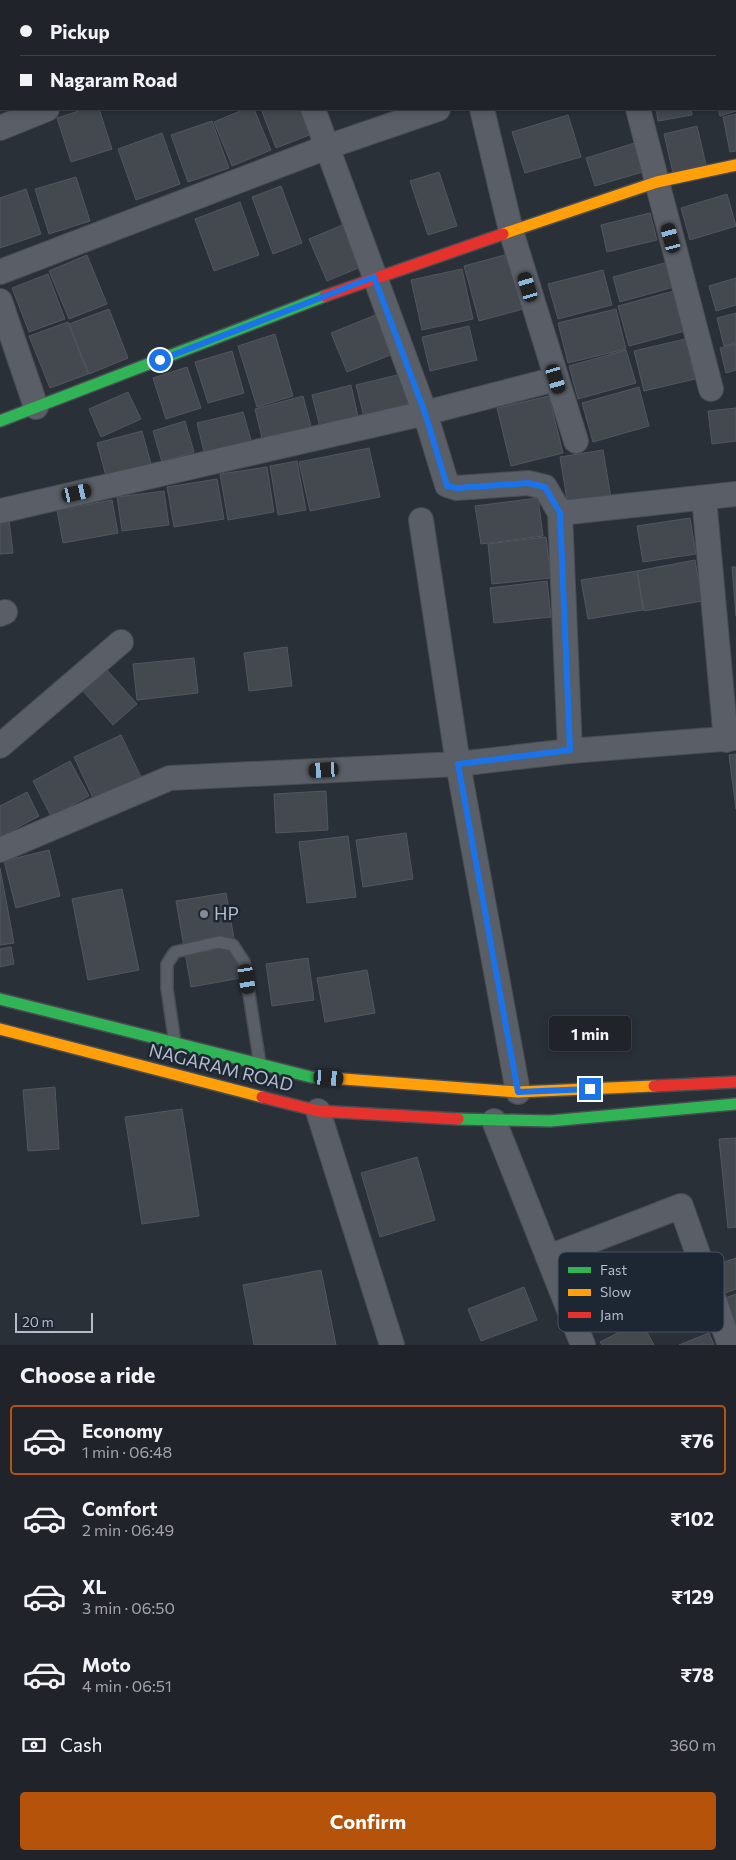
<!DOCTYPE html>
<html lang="en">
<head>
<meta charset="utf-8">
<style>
	body { margin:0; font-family:Commissioner,sans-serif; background:#282c32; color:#f1f3f6; height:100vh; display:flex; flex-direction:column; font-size:19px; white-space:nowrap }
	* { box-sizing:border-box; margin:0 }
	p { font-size:16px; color:#a2a4a8 }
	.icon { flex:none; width:28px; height:28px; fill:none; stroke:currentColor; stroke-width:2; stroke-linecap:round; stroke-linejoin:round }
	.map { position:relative; height:1345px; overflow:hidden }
	.panel { display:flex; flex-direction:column; background:#20242a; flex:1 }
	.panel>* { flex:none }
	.guide { position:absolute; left:0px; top:0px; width:736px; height:110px; box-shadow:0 2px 8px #0003,0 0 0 1px #3d4147; display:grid; align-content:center; height:110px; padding:0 20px; background:#20242a }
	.scale { position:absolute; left:15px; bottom:12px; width:78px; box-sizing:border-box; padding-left:5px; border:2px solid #b4bcc9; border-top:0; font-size:14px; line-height:18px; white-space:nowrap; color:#b4bcc9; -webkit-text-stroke:4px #1d2633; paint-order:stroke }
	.end { position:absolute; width:22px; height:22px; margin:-11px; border:6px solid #1a73e8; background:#fff; box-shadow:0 0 0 2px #fff }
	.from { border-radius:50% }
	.bubble { position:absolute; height:35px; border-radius:5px; background:#20242a; box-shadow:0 2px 8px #0003,0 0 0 1px #3d4147; font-size:16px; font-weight:700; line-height:35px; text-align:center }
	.car { position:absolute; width:15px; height:30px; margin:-15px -8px; border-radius:6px; box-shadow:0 0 4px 1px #0007; background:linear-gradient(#222 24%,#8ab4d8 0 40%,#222 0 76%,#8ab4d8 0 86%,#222 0) }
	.guide b { display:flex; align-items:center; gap:18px; height:48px; font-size:19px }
	.guide b+b { border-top:1px solid #3d4147 }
	.guide i { width:12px; height:12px; background:#f1f3f6 }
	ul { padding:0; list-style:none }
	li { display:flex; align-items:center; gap:15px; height:70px; margin:0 10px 8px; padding:0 10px; border:2px solid transparent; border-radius:5px }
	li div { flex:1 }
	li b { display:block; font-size:19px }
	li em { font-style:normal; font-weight:700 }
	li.active { border-color:#b45309 }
	li>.icon { width:45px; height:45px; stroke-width:1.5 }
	h2 { padding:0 20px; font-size:22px; line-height:60px }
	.pay { display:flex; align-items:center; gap:12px; height:55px; padding:0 20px; font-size:19px }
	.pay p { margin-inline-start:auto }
	.button { display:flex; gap:10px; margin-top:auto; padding:10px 20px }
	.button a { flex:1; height:58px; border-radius:5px; background:#b45309; color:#fff; font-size:20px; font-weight:700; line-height:58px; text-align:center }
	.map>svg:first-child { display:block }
	.building { fill:#444950; stroke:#52575f }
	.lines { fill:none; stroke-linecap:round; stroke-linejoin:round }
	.lane-casing { stroke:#484c53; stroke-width:14 }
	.street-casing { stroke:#484c53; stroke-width:26 }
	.fast-casing { stroke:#484c53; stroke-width:14 }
	.slow-casing { stroke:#484c53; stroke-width:14 }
	.jam-casing { stroke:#484c53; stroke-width:14 }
	.lane { stroke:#5a5e66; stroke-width:11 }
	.street { stroke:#5a5e66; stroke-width:24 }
	.fast { stroke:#30b455; stroke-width:11 }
	.slow { stroke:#ff9f0a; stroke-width:11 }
	.jam { stroke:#e5322d; stroke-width:11 }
	.route { stroke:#1a73e8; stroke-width:6 }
	.poi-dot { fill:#848b96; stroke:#1d2633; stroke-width:2 }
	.labels { text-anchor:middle; stroke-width:5; stroke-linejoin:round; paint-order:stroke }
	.poi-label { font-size:18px; fill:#b4bcc9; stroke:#1d2633; text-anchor:start }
	.street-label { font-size:18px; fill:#b4bcc9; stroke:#1d2633 }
	.key { fill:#1d2633; stroke:#4a5360; stroke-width:1 }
	.key-label { font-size:14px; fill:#b4bcc9 }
</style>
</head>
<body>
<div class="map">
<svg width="736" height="1345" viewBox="0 0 736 1345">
	<rect width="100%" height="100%" fill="#2a3038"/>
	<g class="building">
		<path d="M160,0H260V1H161Z"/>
		<path d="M305,0H358L359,1H305Z"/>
		<path d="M541,0H601L602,1H541Z"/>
		<path d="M735,70L736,111L720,116L718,109H735Z"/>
		<path d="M85,109H99L112,149L71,162L57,118Z"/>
		<path d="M245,109H254L271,150L232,166L214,122Z"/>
		<path d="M261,109H302L312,134L276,148Z"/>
		<path d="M656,109H691L692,115L658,121Z"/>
		<path d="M736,114V151L730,152L723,117Z"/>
		<path d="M568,115L581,157L525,173L512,132Z"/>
		<path d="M212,121L229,168L188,182L171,135Z"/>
		<path d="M697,126L706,165L673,173L664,134Z"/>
		<path d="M162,133L180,184L136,200L118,149Z"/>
		<path d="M638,142L646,171L595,186L586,158Z"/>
		<path d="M439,172L457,226L428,235L410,181Z"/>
		<path d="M76,177L90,221L49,234L35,189Z"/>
		<path d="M281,186L302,243L273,254L252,197Z"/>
		<path d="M26,189L41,234L0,248V198Z"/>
		<path d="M727,194L736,226L690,240L681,208Z"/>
		<path d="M240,202L259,255L214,271L195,219Z"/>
		<path d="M650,213L657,240L607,252L601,225Z"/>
		<path d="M345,224L363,266L327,281L309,239Z"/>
		<path d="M512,253L527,308L479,321L464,266Z"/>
		<path d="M87,255L107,304L69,319L49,271Z"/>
		<path d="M668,262L674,287L620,302L613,277Z"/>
		<path d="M462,269L473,319L422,330L411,280Z"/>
		<path d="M603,270L612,305L558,319L548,284Z"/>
		<path d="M48,274L65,319L29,332L12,288Z"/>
		<path d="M736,278V305L716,311L709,286Z"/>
		<path d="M674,291L685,331L629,346L618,306Z"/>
		<path d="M109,309L128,358L89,374L69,324Z"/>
		<path d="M616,309L626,349L568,363L558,323Z"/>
		<path d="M736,313V343L724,346L717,318Z"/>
		<path d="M378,314L393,354L347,372L331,333Z"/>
		<path d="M68,322L88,374L50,388L29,336Z"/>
		<path d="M469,326L477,360L430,371L422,337Z"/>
		<path d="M275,334L293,396L257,407L238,346Z"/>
		<path d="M685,339L695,379L644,391L634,351Z"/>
		<path d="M736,344V370L726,373L720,348Z"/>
		<path d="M626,350L636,383L578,399L569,366Z"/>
		<path d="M232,351L244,393L208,403L195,362Z"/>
		<path d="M187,367L201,408L166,419L153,378Z"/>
		<path d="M405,373L414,409L365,421L356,385Z"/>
		<path d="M351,385L359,421L321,431L312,395Z"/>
		<path d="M639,387L649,426L593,442L582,403Z"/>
		<path d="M128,392L141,419L101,437L89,409Z"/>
		<path d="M303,396L312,430L263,442L255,409Z"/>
		<path d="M549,396L563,453L511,466L497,408Z"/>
		<path d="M736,408V441L712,444L708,411Z"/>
		<path d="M243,412L252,444L205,456L197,423Z"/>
		<path d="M185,421L194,452L162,462L153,431Z"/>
		<path d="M142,431L151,464L106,476L97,443Z"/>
		<path d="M369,448L380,497L310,511L299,462Z"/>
		<path d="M603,450L611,498L568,506L560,457Z"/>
		<path d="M297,461L306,510L278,515L270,466Z"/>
		<path d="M267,467L274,512L228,520L220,474Z"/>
		<path d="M217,479L224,519L174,527L167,487Z"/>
		<path d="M164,491L169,525L122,531L117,497Z"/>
		<path d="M538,498L543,536L481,544L475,506Z"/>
		<path d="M112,500L118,533L63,543L57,510Z"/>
		<path d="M690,518L696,554L643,562L637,526Z"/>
		<path d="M9,520L13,553L0,554V521Z"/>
		<path d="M546,537L551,578L492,584L488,544Z"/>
		<path d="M695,560L702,601L644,611L637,571Z"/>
		<path d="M732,567H736V616Z"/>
		<path d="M637,571L643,610L588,619L581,580Z"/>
		<path d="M547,581L551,617L494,623L490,588Z"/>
		<path d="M287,647L292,686L249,691L244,653Z"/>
		<path d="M194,658L198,693L137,700L133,664Z"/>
		<path d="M100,662L137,704L113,725L76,683Z"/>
		<path d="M121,735L141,777L94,800L74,757Z"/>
		<path d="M736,754V809L729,755Z"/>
		<path d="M70,761L89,796L51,816L33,781Z"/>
		<path d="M326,791L328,830L276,833L274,794Z"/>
		<path d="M27,792L39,816L0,837V806Z"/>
		<path d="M406,833L413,879L363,887L356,840Z"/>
		<path d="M348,836L356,897L307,903L299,842Z"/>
		<path d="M49,850L60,896L16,908L4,861Z"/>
		<path d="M0,868L14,943L0,945Z"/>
		<path d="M122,889L139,970L88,980L72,899Z"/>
		<path d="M226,893L241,978L191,987L176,901Z"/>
		<path d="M11,947L14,964L0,967V949Z"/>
		<path d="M308,958L314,1000L272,1006L266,964Z"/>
		<path d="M367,970L375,1013L325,1022L317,978Z"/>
		<path d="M55,1087L59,1149L28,1151L23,1090Z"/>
		<path d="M182,1109L199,1216L142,1224L125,1117Z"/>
		<path d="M736,1138V1227L728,1228L719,1139Z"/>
		<path d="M417,1157L435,1220L380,1237L361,1173Z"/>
		<path d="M736,1258V1289L725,1293L715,1265Z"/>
		<path d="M321,1270L336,1345H254L243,1285Z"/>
		<path d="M524,1287L537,1320L481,1341L468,1309Z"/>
		<path d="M736,1294V1325H735L725,1298Z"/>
		<path d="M641,1321L654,1345H602L600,1342Z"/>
		<path d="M709,1333L714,1345H679Z"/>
	</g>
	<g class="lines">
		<g class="lane-casing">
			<path id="lane" d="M175,1043L167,989V964L175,952L219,942L233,945L244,962L260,1064"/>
		</g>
		<g class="street-casing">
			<g id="street">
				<path d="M273,0V1"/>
				<path d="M456,0V1"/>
				<path d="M611,0L612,1"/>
				<path d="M313,109L425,413L447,485L457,488L528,483L545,487L560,513L570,751"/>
				<path d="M482,109L511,231L576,441"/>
				<path d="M638,109L711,389"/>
				<path d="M0,128L47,109"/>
				<path d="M0,272L327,147L438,109"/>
				<path d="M0,301L36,407"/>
				<path d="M704,498L726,740"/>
				<path d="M0,511L425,413L556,379"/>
				<path d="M560,513L736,494"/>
				<path d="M421,520L458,764L518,1092"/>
				<path d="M0,614L5,612"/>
				<path d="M0,746L121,642"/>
				<path d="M0,850L170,778L458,764L570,751L736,738"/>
				<path d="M318,1111L392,1345"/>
				<path d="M494,1121L583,1345"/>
				<path d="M549,1257L681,1206L730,1345"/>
			</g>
		</g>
		<g class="fast-casing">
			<g id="fast">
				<path d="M0,421L325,296"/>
				<path d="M0,999L311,1077L330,1078"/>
				<path d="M458,1119L550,1121L736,1104"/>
			</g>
		</g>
		<g class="slow-casing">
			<g id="slow">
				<path d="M503,234L657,182L736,165"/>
				<path d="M0,1029L262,1097"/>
				<path d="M330,1078L518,1092L654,1086"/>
			</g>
		</g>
		<g class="jam-casing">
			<g id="jam">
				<path d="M325,296L503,234"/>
				<path d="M654,1086L736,1082"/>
				<path d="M262,1097L318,1111L458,1119"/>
			</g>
		</g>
		<use href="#lane" class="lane"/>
		<use href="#street" class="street"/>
		<use href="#fast" class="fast"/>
		<use href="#slow" class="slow"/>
		<use href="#jam" class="jam"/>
	</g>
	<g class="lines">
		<path class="route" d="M160,360L374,277L425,413L447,486L457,488L528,483L545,487L560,513L570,750L458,764L518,1092L590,1089"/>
	</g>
	<circle class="poi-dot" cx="204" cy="914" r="5"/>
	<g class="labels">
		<g class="poi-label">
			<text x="214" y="920">HP</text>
		</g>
		<g class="street-label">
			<text transform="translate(221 1068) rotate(14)" y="6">NAGARAM ROAD</text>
		</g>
	</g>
	<rect x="558" y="1252" width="166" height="80" rx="8" class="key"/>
	<rect x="568" y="1267" width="23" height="6" fill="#30b455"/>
	<rect x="568" y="1289" width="23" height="7" fill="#ff9f0a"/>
	<rect x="568" y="1312" width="23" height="6" fill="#e5322d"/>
	<g class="key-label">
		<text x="600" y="1275">Fast</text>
		<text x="600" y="1297">Slow</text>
		<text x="600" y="1320">Jam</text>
	</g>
</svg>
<div class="scale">20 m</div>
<i class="end from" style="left:160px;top:360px"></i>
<i class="end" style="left:590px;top:1089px"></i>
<div class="bubble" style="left:549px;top:1016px;width:82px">1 min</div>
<i class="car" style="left:671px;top:238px;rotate:345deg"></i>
<i class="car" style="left:528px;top:287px;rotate:343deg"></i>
<i class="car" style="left:556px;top:379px;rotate:163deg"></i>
<i class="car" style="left:77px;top:493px;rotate:77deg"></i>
<i class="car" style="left:324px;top:770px;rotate:267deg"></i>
<i class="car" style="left:247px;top:979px;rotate:171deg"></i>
<i class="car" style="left:329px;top:1078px;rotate:94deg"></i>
<div class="guide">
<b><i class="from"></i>Pickup</b>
<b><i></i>Nagaram Road</b>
</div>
</div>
<section class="panel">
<h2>Choose a ride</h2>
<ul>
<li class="active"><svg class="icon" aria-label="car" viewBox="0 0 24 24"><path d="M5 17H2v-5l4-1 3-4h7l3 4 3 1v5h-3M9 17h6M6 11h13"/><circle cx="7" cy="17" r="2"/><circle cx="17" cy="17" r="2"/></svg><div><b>Economy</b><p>1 min · 06:48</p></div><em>₹76</em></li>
<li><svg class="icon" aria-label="car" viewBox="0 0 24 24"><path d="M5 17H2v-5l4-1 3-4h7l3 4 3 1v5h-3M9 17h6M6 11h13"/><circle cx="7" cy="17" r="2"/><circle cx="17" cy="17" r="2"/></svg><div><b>Comfort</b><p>2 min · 06:49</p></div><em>₹102</em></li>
<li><svg class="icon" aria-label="car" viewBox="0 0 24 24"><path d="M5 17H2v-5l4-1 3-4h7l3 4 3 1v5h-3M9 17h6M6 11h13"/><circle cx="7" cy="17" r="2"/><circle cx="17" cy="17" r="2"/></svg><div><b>XL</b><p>3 min · 06:50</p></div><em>₹129</em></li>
<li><svg class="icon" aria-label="car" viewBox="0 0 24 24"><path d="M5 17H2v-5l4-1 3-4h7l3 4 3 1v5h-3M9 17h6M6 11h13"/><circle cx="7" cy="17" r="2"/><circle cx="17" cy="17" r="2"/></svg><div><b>Moto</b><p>4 min · 06:51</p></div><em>₹78</em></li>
</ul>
<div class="pay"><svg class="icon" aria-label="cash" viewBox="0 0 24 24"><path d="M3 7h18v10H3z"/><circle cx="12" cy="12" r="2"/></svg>Cash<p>360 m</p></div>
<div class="button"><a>Confirm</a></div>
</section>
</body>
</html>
